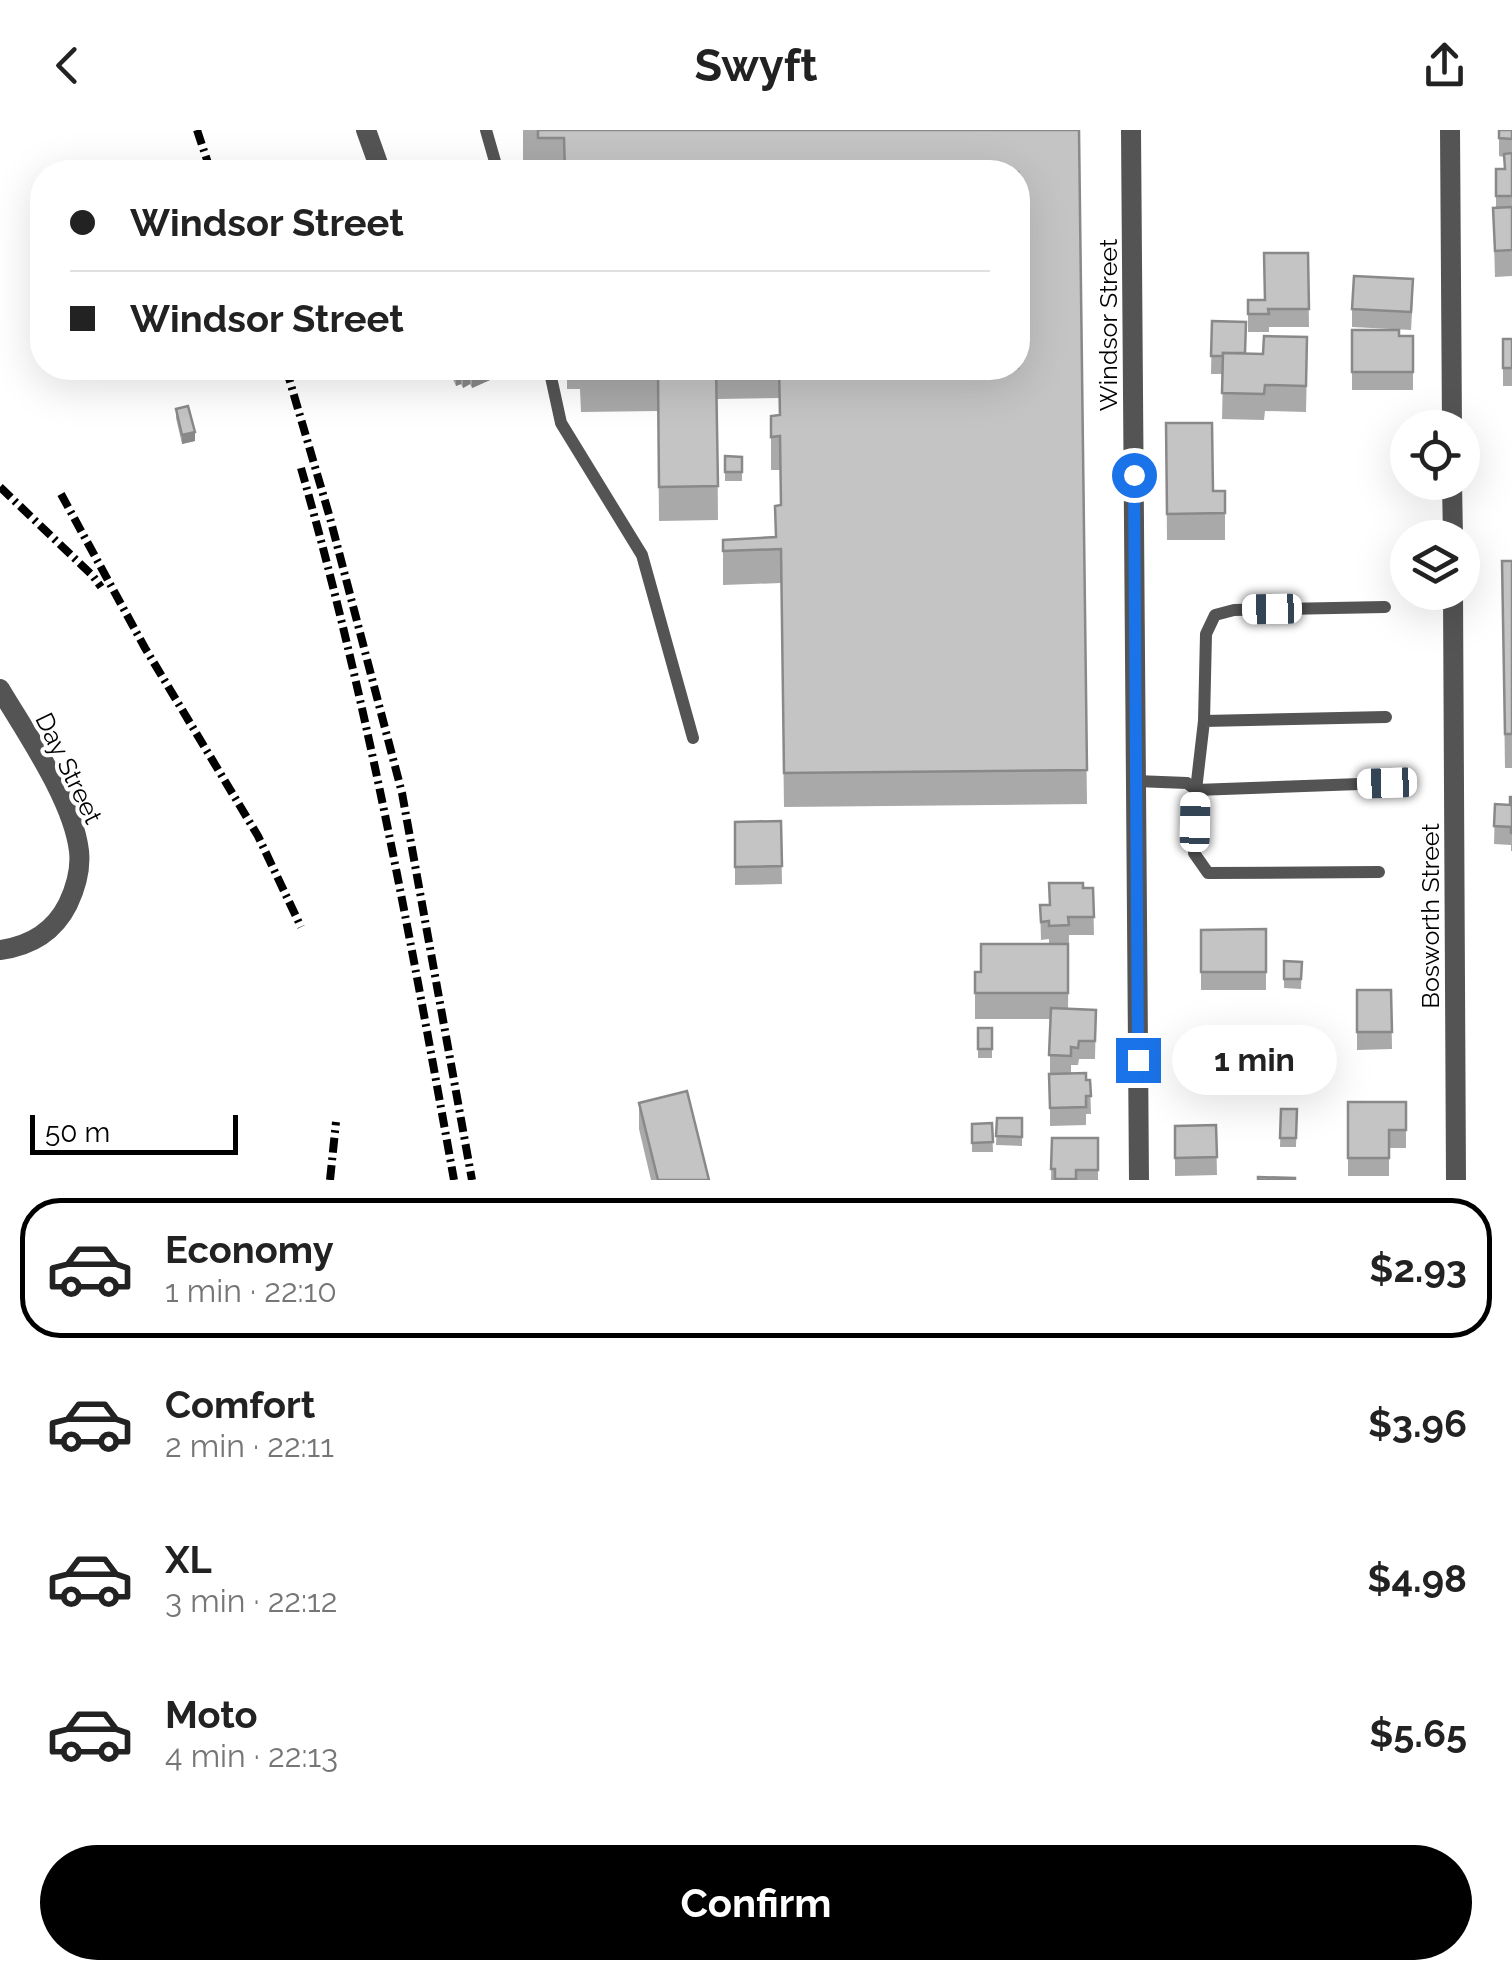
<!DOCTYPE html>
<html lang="en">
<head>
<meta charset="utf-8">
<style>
	body { margin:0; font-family:Raleway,sans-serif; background:#f6f6f6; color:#222; height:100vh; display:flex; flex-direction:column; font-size:38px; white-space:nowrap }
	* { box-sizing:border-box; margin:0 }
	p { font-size:32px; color:#767676 }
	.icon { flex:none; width:55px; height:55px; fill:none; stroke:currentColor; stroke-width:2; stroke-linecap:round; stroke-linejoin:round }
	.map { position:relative; height:1050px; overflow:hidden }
	.drawer { display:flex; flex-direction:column; background:#fff; flex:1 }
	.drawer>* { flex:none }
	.top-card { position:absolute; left:30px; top:30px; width:1000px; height:220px; border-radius:40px; box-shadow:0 10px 40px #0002; display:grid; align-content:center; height:220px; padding:0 40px; background:#fff }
	.tools { position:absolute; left:1390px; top:280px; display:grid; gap:20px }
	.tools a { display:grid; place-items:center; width:90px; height:90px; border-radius:50%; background:#fff; box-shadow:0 10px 40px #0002; font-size:50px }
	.scale { position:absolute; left:30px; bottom:25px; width:208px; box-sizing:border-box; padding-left:10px; border:5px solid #000; border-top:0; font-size:28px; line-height:35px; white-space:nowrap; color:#000; -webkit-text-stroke:8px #fff; paint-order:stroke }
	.end { position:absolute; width:45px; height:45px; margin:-22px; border:12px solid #1a73e8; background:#fff; box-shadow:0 0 0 5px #fff }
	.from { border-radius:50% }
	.bubble { position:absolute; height:70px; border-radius:35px; background:#fff; box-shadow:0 10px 40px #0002; font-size:32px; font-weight:700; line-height:70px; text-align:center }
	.car { position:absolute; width:30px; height:60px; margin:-30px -15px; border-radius:12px; box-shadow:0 0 8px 2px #0007; background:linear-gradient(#fff 24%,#345 0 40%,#fff 0 76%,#345 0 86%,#fff 0) }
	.top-card b { display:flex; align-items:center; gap:35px; height:95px; font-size:38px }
	.top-card b+b { border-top:2px solid #e0e0e0 }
	.top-card i { width:25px; height:25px; background:#222 }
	ul { padding:18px 0 0; list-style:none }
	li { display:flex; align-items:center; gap:30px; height:140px; margin:0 20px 15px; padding:0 20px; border:5px solid transparent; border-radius:40px }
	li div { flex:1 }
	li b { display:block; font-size:38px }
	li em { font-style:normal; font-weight:700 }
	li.current { border-color:#000 }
	li>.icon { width:90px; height:90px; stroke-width:1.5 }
	.primary-button { display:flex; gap:20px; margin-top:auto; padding:20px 40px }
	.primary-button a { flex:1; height:115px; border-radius:60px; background:#000; color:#fff; font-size:40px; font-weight:700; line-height:115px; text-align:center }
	header { display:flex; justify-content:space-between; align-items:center; height:130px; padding:0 40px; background:#fff; font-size:45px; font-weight:700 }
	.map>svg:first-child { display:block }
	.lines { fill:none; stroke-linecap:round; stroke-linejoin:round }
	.service { stroke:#545454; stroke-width:12 }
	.minor { stroke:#545454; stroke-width:20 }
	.rail { stroke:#000; stroke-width:8; stroke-dasharray:15 5 2.5 5; stroke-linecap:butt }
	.wall { fill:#a9a9a9 }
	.shaded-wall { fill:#898989 }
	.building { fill:#c4c4c4; stroke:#898989; stroke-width:2.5 }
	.route { stroke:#1a73e8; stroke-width:12 }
	.labels { text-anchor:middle; stroke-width:8; stroke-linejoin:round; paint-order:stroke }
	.street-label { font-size:25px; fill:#000; stroke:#fff }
</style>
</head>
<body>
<header><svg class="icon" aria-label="back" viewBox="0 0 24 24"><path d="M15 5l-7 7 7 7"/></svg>Swyft<svg class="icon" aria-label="share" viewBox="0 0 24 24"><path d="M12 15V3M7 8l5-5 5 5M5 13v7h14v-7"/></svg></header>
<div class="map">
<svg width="1512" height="1050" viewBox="0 0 1512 1050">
	<rect width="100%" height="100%" fill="#fff"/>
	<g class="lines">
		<g class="service">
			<path d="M486,0L498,42"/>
			<path d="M549,238L561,293L642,425L693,608"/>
			<path d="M1386,587L1204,591L1196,660L1387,653"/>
			<path d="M1204,591L1206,504L1215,485L1234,480L1385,477"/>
			<path d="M1136,651L1187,653L1196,660L1194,723L1208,743L1379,742"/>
		</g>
		<g class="minor">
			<path d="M366,0L381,42"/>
			<path d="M1131,0L1139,1050"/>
			<path d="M1450,0L1452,298"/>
			<path d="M1452,352L1453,408"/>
			<path d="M1453,462L1456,1050"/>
			<path d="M0,559C26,603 73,670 79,721C81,739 76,757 68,774C54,802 30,816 0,820"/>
		</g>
		<g class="rail">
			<path d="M197,0L211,42"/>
			<path d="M286,238L330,388L402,663L472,1050"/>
			<path d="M301,338C368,572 411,811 454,1050"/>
			<path d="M0,357L93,446L101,457"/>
			<path d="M61,364L145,518L258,706L301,797"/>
			<path d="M330,1050L336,992"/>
		</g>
	</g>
	<g class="wall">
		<path d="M523,0H1079L1087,674L784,677L781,453L723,455V410L775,407L781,375L780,340H771V286L779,285V268L717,269L718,390L659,391L658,281L581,282L580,259H567V238H1018L564,41L538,42V32H523Z"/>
		<path d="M1499,0H1512V146L1495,147L1493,78H1496V39H1504V27L1499,26Z"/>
		<path d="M1308,123L1309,197H1269V202H1248V170H1264Z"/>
		<path d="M1413,166L1411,200L1352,197V179Z"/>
		<path d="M1212,191L1245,223L1307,234L1306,282L1265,281L1264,290L1222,289L1223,244H1211Z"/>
		<path d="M1352,200L1399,206H1413V260H1352Z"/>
		<rect x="1503" y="209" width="9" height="47"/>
		<path d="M448,238H490V250L472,258L470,254L463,258L461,254L456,256Z"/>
		<path d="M176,279L195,311L182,314L176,288Z"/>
		<path d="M1166,293L1213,361L1225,383V410H1167Z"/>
		<path d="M725,326L742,327V351H725Z"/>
		<path d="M1502,431H1512V638H1505Z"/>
		<path d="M1512,667V721H1511V715L1494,714L1495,674L1510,675Z"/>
		<path d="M781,691L782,754L735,755V692Z"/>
		<path d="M1083,758H1093L1094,805H1069L1068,879L1096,880L1095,929H1079L1078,935H1071V943L1086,950H1090L1091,984H1086V995L1050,996V889H975V842H981L1049,814V809L1041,810L1040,775H1049Z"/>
		<path d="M1266,799V860H1201V800Z"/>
		<path d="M1284,831L1302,832L1301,859L1284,858Z"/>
		<path d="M1357,860H1391L1392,919L1357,920Z"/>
		<rect x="978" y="898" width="14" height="30"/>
		<path d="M1348,972H1406V1018H1389V1046H1348Z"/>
		<path d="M639,973L709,1050H651L639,999Z"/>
		<path d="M1281,979H1297L1296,1017H1280Z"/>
		<path d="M997,988H1022V1016L996,1015Z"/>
		<path d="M992,993L993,1022H972V994Z"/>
		<path d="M1216,995L1217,1045L1175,1046V996Z"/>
		<path d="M1052,1008H1098V1050H1051Z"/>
	</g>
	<g class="shaded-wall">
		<path d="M456,238H461V254L456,256Z"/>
		<path d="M463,238H470V254L463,258Z"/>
		<path d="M472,238H490V250L472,258Z"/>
		<path d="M195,302V311L182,314V305Z"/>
	</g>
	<g class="building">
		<path d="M538,0H1079L1087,640L784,643L781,419L723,421V410L776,407L775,376L781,375L780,306L771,307V286L780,285L779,238H1018V42H565L564,8H538Z"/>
		<path d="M1499,0H1512V9L1499,8Z"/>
		<path d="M1512,23V66H1496V39H1505L1504,24Z"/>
		<path d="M1512,77V120L1495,121L1493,78Z"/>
		<path d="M1264,123H1308L1309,179H1268L1269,184H1248V170H1265Z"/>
		<path d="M1354,146L1413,149L1411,182L1352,179Z"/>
		<path d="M1212,191L1246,192L1245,223H1223V226H1211Z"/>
		<path d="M1352,200H1399V206H1413V242H1352Z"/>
		<path d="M1264,206L1307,207L1306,256L1265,255L1264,264L1222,263L1223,223L1263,224Z"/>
		<rect x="1503" y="209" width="9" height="29"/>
		<path d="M581,238H716L718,356L659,357L658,247L581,248Z"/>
		<path d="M188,276L195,302L182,305L176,279Z"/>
		<path d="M1166,293H1212L1213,361H1225V383L1167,384Z"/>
		<path d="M725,326L742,327V342H725Z"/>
		<path d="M1502,431H1512V604H1505Z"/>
		<path d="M1510,667H1512V703H1511V697L1494,696L1495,674L1510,675Z"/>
		<path d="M781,691L782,736L735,737V692Z"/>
		<path d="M1049,753H1083V758H1093L1094,787H1068L1069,795L1049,796V791L1041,792L1040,775H1050Z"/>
		<path d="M1266,799V842H1201V800Z"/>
		<path d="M981,814H1068V863H975V842H981Z"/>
		<path d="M1284,831L1302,832L1301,849H1284Z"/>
		<path d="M1357,860H1391L1392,902H1357Z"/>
		<path d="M1051,878L1096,880L1095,911H1079L1078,918L1071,917V926L1049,925Z"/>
		<rect x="978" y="898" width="14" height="21"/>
		<path d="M1086,943V950H1090L1091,966H1086V977L1050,978L1049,944Z"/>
		<path d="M687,961L709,1050H658L639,973Z"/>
		<path d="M1348,972H1406V1000H1389V1028H1348Z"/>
		<path d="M1281,979H1297L1296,1008H1280Z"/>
		<path d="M997,988H1022V1007L996,1006Z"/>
		<path d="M992,993L993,1012L972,1013V994Z"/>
		<path d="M1216,995L1217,1027L1175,1028V996Z"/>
		<path d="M1052,1008H1098V1040H1076V1049H1055V1039H1051Z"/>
		<path d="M1258,1047L1295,1048V1050H1258Z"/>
	</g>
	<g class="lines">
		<path class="route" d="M1134,345L1138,930"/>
	</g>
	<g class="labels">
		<g class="street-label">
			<text transform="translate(1108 195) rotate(-90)" y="9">Windsor Street</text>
			<text transform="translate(69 638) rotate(64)" y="9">Day Street</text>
			<text transform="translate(1430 786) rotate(-90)" y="9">Bosworth Street</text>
		</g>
	</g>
</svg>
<div class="tools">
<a><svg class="icon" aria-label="locate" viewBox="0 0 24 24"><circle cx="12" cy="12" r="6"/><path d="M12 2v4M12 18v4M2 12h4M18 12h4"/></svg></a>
<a><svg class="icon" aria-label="layers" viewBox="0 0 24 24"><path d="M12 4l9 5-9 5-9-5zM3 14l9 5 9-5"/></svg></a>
</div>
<div class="scale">50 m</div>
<i class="end from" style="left:1134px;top:345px"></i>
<i class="end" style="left:1138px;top:930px"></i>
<div class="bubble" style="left:1172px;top:895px;width:165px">1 min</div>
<i class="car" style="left:1272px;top:479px;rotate:269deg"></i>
<i class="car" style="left:1387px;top:653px;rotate:268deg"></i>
<i class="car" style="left:1195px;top:692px;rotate:1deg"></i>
<div class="top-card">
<b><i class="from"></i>Windsor Street</b>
<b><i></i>Windsor Street</b>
</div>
</div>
<section class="drawer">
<ul>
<li class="current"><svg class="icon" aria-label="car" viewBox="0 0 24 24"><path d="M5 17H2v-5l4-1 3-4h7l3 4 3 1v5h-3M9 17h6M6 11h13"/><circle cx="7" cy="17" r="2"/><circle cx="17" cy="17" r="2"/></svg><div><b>Economy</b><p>1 min · 22:10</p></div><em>$2.93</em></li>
<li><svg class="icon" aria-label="car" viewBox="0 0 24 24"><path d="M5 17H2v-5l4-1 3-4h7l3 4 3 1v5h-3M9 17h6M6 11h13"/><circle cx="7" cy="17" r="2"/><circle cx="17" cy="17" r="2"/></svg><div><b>Comfort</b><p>2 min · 22:11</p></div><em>$3.96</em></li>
<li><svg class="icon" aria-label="car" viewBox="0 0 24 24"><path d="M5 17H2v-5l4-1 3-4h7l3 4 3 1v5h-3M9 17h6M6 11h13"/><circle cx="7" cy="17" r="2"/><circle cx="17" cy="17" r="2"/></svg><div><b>XL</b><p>3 min · 22:12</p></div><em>$4.98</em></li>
<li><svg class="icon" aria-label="car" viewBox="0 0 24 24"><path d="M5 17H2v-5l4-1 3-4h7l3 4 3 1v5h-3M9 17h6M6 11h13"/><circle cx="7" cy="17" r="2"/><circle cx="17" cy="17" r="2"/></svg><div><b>Moto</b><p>4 min · 22:13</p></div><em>$5.65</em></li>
</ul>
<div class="primary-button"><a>Confirm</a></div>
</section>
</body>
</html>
